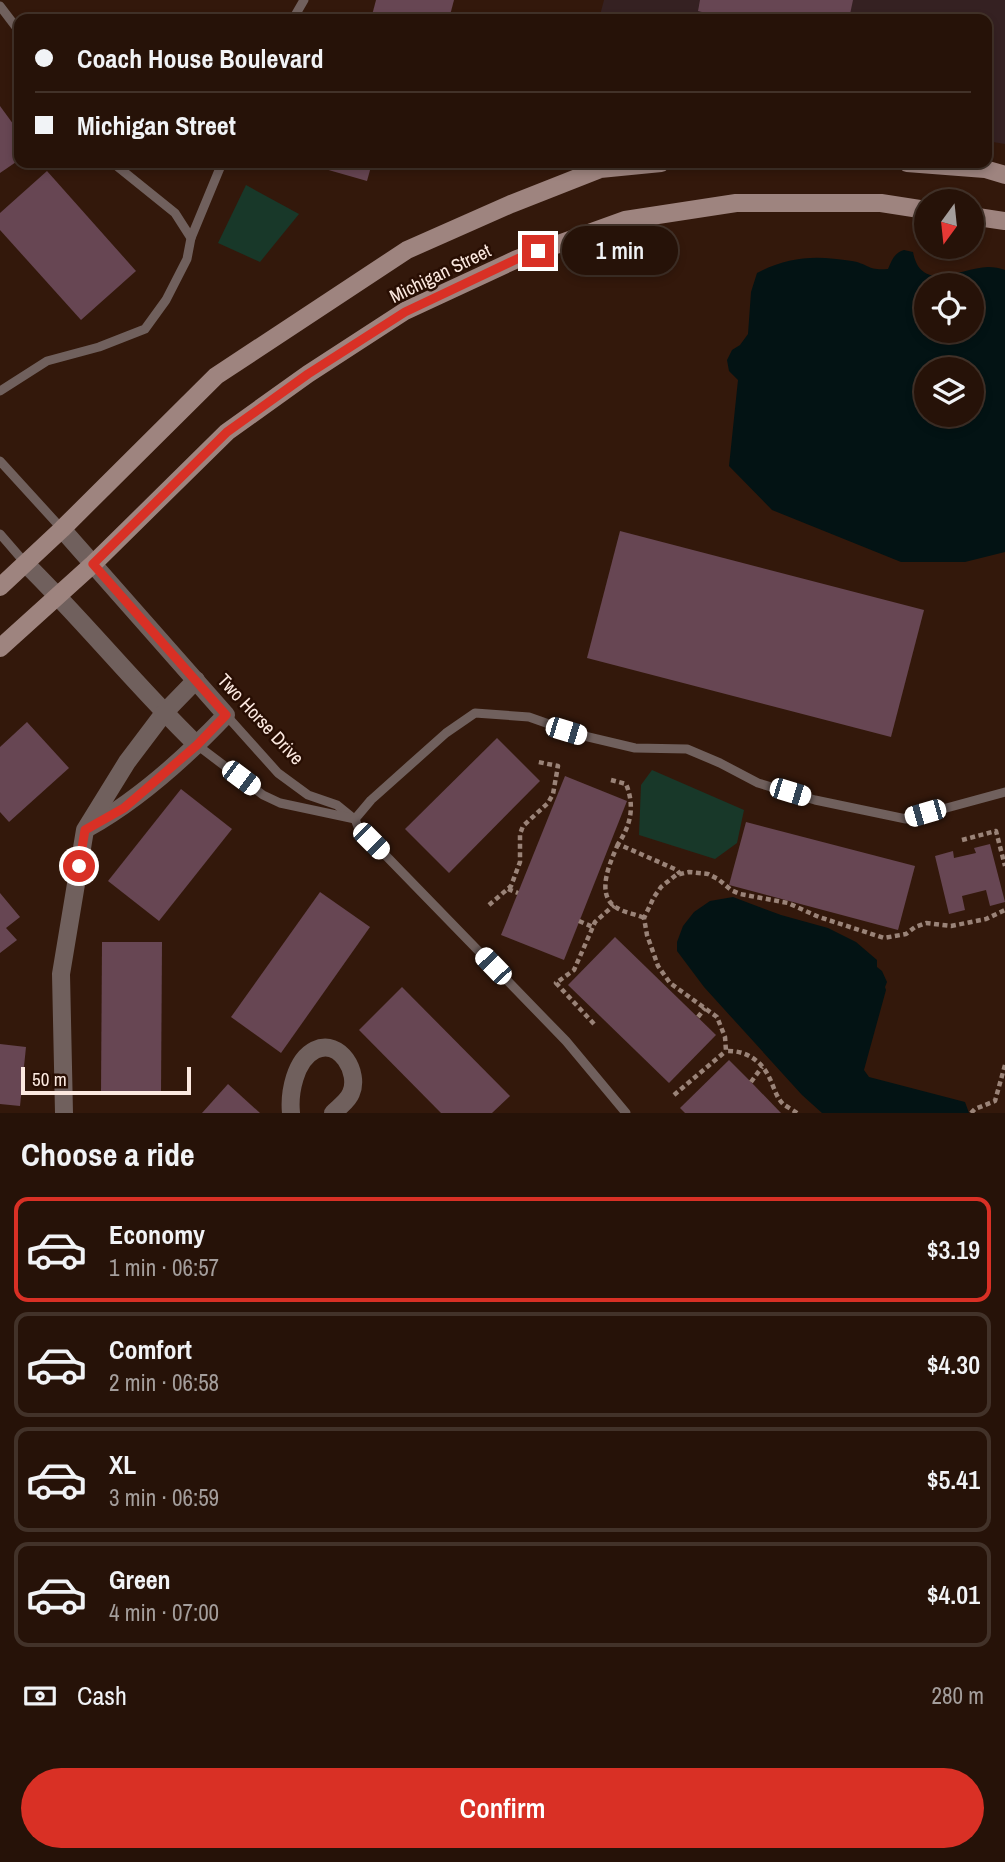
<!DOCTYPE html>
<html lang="en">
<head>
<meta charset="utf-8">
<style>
	body { margin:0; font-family:"Archivo Narrow",sans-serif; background:#322016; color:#f1f3f6; height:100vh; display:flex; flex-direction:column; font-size:26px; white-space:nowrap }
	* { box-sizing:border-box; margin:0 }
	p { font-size:23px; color:#a49e9c }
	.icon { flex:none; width:38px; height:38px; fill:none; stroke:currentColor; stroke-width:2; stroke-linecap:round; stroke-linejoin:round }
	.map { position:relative; height:1113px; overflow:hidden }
	.details { display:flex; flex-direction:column; background:#261208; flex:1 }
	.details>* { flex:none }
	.hud { position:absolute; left:14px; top:14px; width:978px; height:154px; border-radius:14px; box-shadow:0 4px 10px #0003,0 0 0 2px #423229; display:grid; align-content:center; height:154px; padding:0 21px; background:#261208 }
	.needle { width:46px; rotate:195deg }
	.controls { position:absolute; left:914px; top:189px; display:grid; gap:14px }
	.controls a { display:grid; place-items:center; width:70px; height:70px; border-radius:50%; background:#261208; box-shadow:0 4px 10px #0003,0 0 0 2px #423229; font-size:35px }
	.scale { position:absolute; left:21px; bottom:18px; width:170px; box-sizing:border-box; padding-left:7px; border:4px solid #fce9e0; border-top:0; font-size:19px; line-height:24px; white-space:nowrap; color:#fce9e0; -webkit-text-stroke:5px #280e03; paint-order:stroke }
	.end { position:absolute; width:32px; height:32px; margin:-16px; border:9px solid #d93025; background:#fff; box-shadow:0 0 0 4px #fff }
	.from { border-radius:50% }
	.bubble { position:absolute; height:49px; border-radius:24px; background:#261208; box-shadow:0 4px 10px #0003,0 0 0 2px #423229; font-size:23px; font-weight:600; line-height:49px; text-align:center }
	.car { position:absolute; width:21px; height:42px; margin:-21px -10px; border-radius:9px; box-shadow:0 0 5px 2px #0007; background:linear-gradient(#fff 24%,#345 0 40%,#fff 0 76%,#345 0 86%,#fff 0) }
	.hud b { display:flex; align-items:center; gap:24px; height:66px; font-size:26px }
	.hud b+b { border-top:2px solid #423229 }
	.hud i { width:18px; height:18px; background:#f1f3f6 }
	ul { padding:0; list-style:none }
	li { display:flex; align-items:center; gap:21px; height:105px; margin:0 14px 10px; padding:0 7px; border:4px solid #423229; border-radius:14px }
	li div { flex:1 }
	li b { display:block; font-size:26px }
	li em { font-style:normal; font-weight:600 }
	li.active { border-color:#d93025 }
	li>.icon { width:63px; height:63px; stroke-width:1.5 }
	h2 { padding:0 21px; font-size:32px; line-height:84px }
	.pay { display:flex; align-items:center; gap:18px; height:77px; padding:0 21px; font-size:26px }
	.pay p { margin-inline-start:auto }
	.cta { display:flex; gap:14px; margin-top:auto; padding:14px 21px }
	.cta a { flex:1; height:80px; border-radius:42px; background:#d93025; color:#fff; font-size:28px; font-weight:600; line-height:80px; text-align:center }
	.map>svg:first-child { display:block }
	.commercial { fill:#352122 }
	.green { fill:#183829 }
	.water { fill:#031314; fill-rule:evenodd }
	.building { fill:#674653 }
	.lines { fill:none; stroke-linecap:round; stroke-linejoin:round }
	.path { stroke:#9a8378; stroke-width:4.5; stroke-dasharray:5 3.5; stroke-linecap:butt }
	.lane { stroke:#70605d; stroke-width:9 }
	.street { stroke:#70605d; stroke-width:18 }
	.secondary { stroke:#9e847f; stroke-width:18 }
	.route { stroke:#d93025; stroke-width:9 }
	.labels { text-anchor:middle; stroke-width:5; stroke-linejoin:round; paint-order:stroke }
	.street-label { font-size:19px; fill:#fce9e0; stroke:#280e03 }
</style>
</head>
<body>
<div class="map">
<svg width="1005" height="1113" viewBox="0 0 1005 1113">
	<rect width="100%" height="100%" fill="#33180b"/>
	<path class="commercial" d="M604,0H1005V144L987,141V19H599Z"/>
	<g class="green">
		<path d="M246,185L299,214L260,262L218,243Z"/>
		<path d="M652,770L744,810L737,843L715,859L639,835L641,785Z"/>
	</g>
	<g class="water">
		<path d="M904,250L913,252C921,295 963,267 988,267C994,267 1000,268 1005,270V552L965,562H901L772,510L729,466L738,380L729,371L727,360L732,350L740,345L748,334L751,292L757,273C789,256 816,255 852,261C869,264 868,271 888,269C892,260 894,253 904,250ZM926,285H971V331H926ZM926,369H971V415H926Z"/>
		<path d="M733,897L781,915L828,928L856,942L877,960V967L882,971L887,982L885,987L886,990L864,1070L869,1077L965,1102L969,1113H822L802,1095L704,987L677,951V942L683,926L694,912L710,901Z"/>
	</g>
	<g class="building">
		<path d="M376,0H454L449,19H371Z"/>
		<path d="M700,0H853L849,19H729L698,11Z"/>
		<path d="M0,106L19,132V160L0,173Z"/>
		<path d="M304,163H372L367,181Z"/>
		<path d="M47,171L136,271L81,320L0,230V213Z"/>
		<path d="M620,531L924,610L891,737L587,658Z"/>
		<path d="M27,722L69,768L9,822L0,812V747Z"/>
		<path d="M497,738L540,781L449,873L405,829Z"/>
		<path d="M565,776L627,801L564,960L501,935Z"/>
		<path d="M181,789L232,829L159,921L108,881Z"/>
		<path d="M746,822L915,866L898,930L729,885Z"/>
		<path d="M990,844L1005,902L990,906L986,890L962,896L965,910L949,914L935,856L953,851L954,858L976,853L974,848Z"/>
		<path d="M320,892L370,927L281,1053L231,1017Z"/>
		<path d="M0,893L20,917L6,928L17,940L0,953Z"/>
		<path d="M615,937L716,1035L669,1083L568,985Z"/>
		<path d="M102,942H162L161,1094H101Z"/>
		<path d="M402,987L510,1096L492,1113H441L359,1030Z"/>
		<path d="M0,1044L26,1047L20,1106L0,1104Z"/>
		<path d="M729,1060L751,1082L781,1113H685L680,1108Z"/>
		<path d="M228,1084L260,1113H202Z"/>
	</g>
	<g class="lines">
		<g class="path">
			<path d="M611,780L626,784C635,806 631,825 618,844L677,870L680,874"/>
			<path d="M962,840L996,831L1005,866"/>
			<path d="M618,844C611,861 594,895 617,908C625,913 636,914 644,918"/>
			<path d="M508,889L518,893"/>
			<path d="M489,905L511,886L520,862V834L523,826L548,803L553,794L558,766L538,762"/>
			<path d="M579,921L593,927"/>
			<path d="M698,1017L705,1008"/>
			<path d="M594,1024L556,983L574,970L595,922L614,905"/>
			<path d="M751,1082L762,1067"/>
			<path d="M674,1095L726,1051"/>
			<path d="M797,1113C793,1110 787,1107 783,1104C776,1097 774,1087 770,1079C762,1061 746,1050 726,1051L725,1037L717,1017L670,983L658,966L647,935L644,918L654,897L661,887L676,875L689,872L708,874L718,879L731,890L740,894L788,903L819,917L884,938L906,934L915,927L926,923L951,926L986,919L1005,910"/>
			<path d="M971,1113L975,1109L995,1101L1005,1065"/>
		</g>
		<g class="lane">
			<path d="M0,6L19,31"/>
			<path d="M293,19L304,0"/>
			<path d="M191,238L222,163"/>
			<path d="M0,391L47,361L99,347L145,329L166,300L187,259L191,238L175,213L113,163"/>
			<path d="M0,461L62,529"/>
			<path d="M0,534L26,564"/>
			<path d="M226,715L278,773L308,795L337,805L353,818"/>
			<path d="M197,745L263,795L280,803L355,819"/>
			<path d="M626,1113L566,1041L358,827L355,819L371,800L446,733L475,713L529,717L580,735L635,748L687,749L720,763L758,783L815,800L906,819L1005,792"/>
		</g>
		<g class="street">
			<path d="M62,529L226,715C185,758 140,799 88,828"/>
			<path d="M26,564C85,622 137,687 197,745"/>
			<path d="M64,1113L61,974L85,830L127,762L164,713L196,680"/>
			<path d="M291,1113C289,1093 295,1060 315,1050C340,1038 360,1073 351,1093C348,1101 339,1107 333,1113"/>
		</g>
		<g class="secondary">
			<path d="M907,163L985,169L1005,175"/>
			<path d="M971,216L1005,221"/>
			<path d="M0,587L62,529L216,376L407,250L511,204L600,169L661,163"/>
			<path d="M0,648L93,564L227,432L308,374L405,311L517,259L625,220L736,203H881L926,210"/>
		</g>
	</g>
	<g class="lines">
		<path class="route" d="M79,866L85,830L124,808L197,745L226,715L93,564L227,432L308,374L405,312L517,259L538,251"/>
	</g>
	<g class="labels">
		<g class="street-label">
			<text transform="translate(440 273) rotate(-26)" y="7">Michigan Street</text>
			<text transform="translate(261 719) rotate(47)" y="7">Two Horse Drive</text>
		</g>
	</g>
</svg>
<div class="controls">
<a><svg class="needle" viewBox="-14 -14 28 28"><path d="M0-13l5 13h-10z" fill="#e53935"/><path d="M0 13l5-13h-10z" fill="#a49e9c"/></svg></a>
<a><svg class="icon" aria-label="locate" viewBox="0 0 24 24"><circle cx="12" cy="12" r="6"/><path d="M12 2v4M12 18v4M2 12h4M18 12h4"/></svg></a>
<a><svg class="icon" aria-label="layers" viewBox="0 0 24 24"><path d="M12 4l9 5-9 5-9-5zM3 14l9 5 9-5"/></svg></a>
</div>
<div class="scale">50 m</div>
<i class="end from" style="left:79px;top:866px"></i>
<i class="end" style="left:538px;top:251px"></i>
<div class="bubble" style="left:562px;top:226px;width:116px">1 min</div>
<i class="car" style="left:566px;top:731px;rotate:107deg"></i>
<i class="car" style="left:241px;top:778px;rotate:127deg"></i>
<i class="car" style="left:790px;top:792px;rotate:107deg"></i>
<i class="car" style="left:925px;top:813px;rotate:254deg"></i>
<i class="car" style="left:371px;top:841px;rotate:135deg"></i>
<i class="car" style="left:493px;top:966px;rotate:316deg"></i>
<div class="hud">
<b><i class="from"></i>Coach House Boulevard</b>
<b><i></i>Michigan Street</b>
</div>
</div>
<section class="details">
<h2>Choose a ride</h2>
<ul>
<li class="active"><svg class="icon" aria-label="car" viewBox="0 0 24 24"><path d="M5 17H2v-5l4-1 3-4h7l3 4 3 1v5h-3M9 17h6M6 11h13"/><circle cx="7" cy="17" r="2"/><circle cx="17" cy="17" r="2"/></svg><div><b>Economy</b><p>1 min · 06:57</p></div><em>$3.19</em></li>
<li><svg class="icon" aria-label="car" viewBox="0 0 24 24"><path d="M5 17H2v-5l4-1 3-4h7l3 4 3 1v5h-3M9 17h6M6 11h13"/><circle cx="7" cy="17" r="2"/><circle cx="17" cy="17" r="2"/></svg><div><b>Comfort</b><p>2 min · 06:58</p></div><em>$4.30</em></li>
<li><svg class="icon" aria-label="car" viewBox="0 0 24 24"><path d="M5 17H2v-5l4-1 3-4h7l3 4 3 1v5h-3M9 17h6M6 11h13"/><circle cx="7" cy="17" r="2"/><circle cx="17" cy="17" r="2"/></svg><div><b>XL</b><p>3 min · 06:59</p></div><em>$5.41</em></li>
<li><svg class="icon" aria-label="car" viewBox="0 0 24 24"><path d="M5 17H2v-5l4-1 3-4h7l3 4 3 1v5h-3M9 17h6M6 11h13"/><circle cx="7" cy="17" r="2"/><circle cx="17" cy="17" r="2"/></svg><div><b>Green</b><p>4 min · 07:00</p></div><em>$4.01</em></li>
</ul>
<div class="pay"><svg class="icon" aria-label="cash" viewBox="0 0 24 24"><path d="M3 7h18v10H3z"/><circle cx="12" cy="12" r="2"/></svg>Cash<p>280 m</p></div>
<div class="cta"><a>Confirm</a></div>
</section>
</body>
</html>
